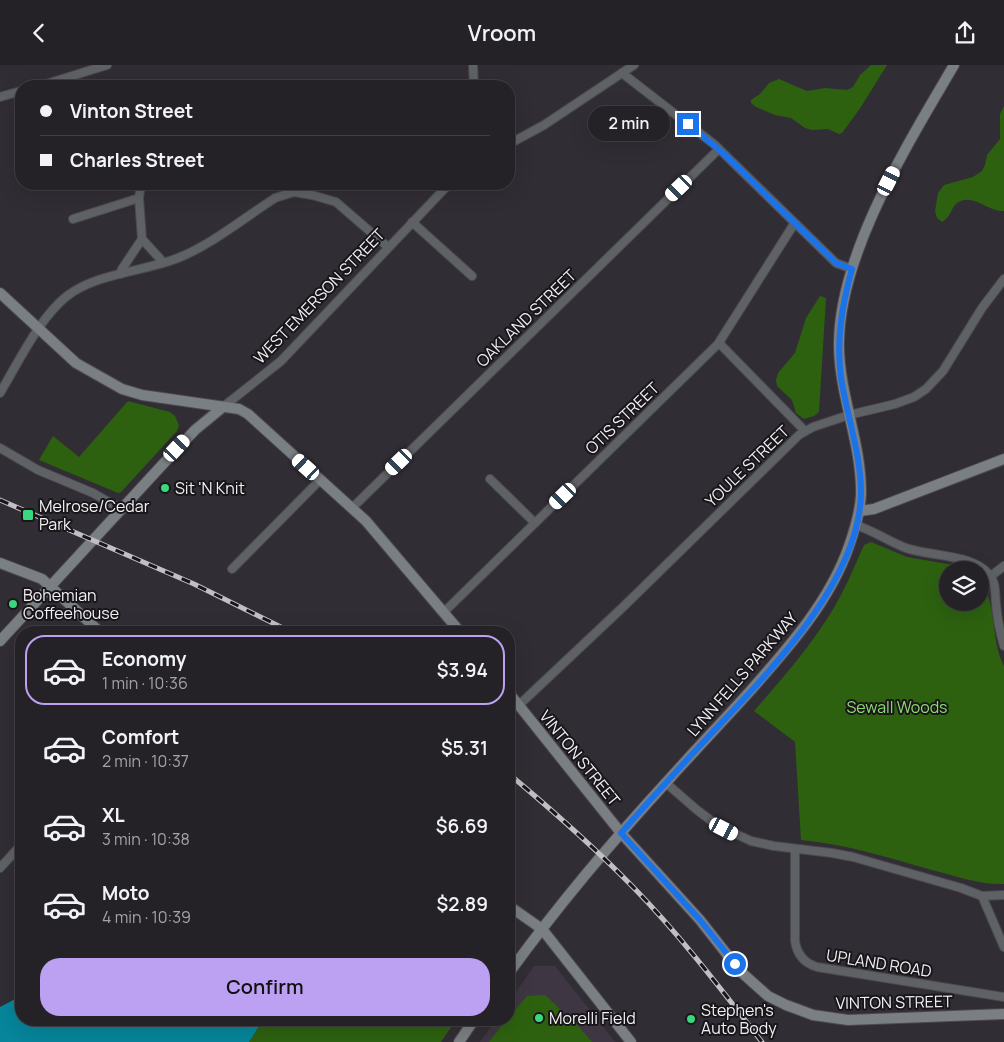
<!DOCTYPE html>
<html lang="en">
<head>
<meta charset="utf-8">
<style>
	body { margin:0; font-family:Manrope,sans-serif; background:#2d2a2f; color:#f1f3f6; height:100vh; display:flex; flex-direction:column; font-size:19px; white-space:nowrap }
	* { box-sizing:border-box; margin:0 }
	p { font-size:16px; color:#a3a4a7 }
	.icon { flex:none; width:28px; height:28px; fill:none; stroke:currentColor; stroke-width:2; stroke-linecap:round; stroke-linejoin:round }
	.map { position:relative; flex:1; overflow:hidden }
	.drawer { position:absolute; left:15px; top:561px; width:500px; height:400px; display:flex; flex-direction:column; background:#252227; border-radius:20px; box-shadow:0 5px 20px #0002,0 0 0 1px #423f44 }
	.drawer>* { flex:none }
	.banner { position:absolute; left:15px; top:15px; width:500px; height:110px; border-radius:20px; box-shadow:0 5px 20px #0002,0 0 0 1px #423f44; display:grid; align-content:center; height:110px; padding:0 25px; background:#252227 }
	.controls { position:absolute; left:939px; top:496px; display:grid; gap:10px }
	.controls a { display:grid; place-items:center; width:50px; height:50px; border-radius:50%; background:#252227; box-shadow:0 5px 20px #0002,0 0 0 1px #423f44; font-size:25px }
	.end { position:absolute; width:22px; height:22px; margin:-11px; border:6px solid #1a73e8; background:#fff; box-shadow:0 0 0 2px #fff }
	.from { border-radius:50% }
	.bubble { position:absolute; height:35px; border-radius:18px; background:#252227; box-shadow:0 5px 20px #0002,0 0 0 1px #423f44; font-size:16px; font-weight:600; line-height:35px; text-align:center }
	.car { position:absolute; width:15px; height:30px; margin:-15px -8px; border-radius:6px; box-shadow:0 0 4px 1px #0007; background:linear-gradient(#fff 24%,#345 0 40%,#fff 0 76%,#345 0 86%,#fff 0) }
	.banner b { display:flex; align-items:center; gap:18px; height:48px; font-size:19px }
	.banner b+b { border-top:1px solid #423f44 }
	.banner i { width:12px; height:12px; background:#f1f3f6 }
	ul { padding:9px 0 0; list-style:none }
	li { display:flex; align-items:center; gap:15px; height:70px; margin:0 10px 8px; padding:0 15px; border:2px solid transparent; border-radius:20px }
	li div { flex:1 }
	li b { display:block; font-size:19px }
	li em { font-style:normal; font-weight:600 }
	li.selected { border-color:#bca0f2 }
	li>.icon { width:45px; height:45px; stroke-width:1.5 }
	.primary-button { display:flex; gap:10px; margin-top:auto; padding:10px 25px }
	.primary-button a { flex:1; height:58px; border-radius:20px; background:#bca0f2; color:#111; font-size:20px; font-weight:600; line-height:58px; text-align:center }
	header { display:flex; justify-content:space-between; align-items:center; height:65px; padding:0 25px; background:#252227; font-size:22px; font-weight:600 }
	.map>svg:first-child { display:block }
	.built { fill:#3e3743 }
	.green { fill:#2d6110 }
	.water { fill:#06859b }
	.lines { fill:none; stroke-linecap:round; stroke-linejoin:round }
	.street-casing { stroke:#4c484f; stroke-width:10 }
	.secondary-casing { stroke:#4c484f; stroke-width:12 }
	.street { stroke:#5f6265; stroke-width:8 }
	.secondary { stroke:#7a7f83; stroke-width:10 }
	.rail-casing { stroke:#c2bfc4; stroke-width:5 }
	.rail { stroke:#181619; stroke-width:3; stroke-dasharray:9; stroke-linecap:butt }
	.route { stroke:#1a73e8; stroke-width:6 }
	.poi-dot { fill:#3ad77f; stroke:#181619; stroke-width:2 }
	.labels { text-anchor:middle; stroke-width:4; stroke-linejoin:round; paint-order:stroke }
	.street-label { font-size:16px; fill:#f2f0f4; stroke:#181619 }
	.poi-label { font-size:16px; fill:#f2f0f4; stroke:#181619; text-anchor:start }
	.park-label { font-size:16px; fill:#90d972; stroke:#181619 }
</style>
</head>
<body>
<header><svg class="icon" aria-label="back" viewBox="0 0 24 24"><path d="M15 5l-7 7 7 7"/></svg>Vroom<svg class="icon" aria-label="share" viewBox="0 0 24 24"><path d="M12 15V3M7 8l5-5 5 5M5 13v7h14v-7"/></svg></header>
<div class="map">
<svg width="1004" height="977" viewBox="0 0 1004 977">
	<rect width="100%" height="100%" fill="#312d34"/>
	<path class="built" d="M534,901H555L615,977H480L496,955H509V937Z"/>
	<g class="green">
		<path d="M871,0H887L861,42L842,68L839,69L828,64L812,65L805,63L791,53L775,50L756,42L751,38V35L760,29L769,18L779,14L807,26L825,23L847,25L853,22L860,10Z"/>
		<path d="M1004,41V146C989,148 973,127 957,138C951,143 950,153 942,157L937,153L935,146L938,128L944,120L973,112L982,106L985,100L987,90L1000,74V49Z"/>
		<path d="M820,231L826,233L819,347L814,351L804,354L796,348L792,335L777,321L776,315L778,308L795,288L806,253Z"/>
		<path d="M128,336L170,347L175,351L179,360L177,366L121,427L118,428L39,395L53,371L79,392Z"/>
		<path d="M871,477L907,492L959,501L967,505H948V538H980V515C998,540 990,575 1004,601V819C980,820 956,811 932,805C889,793 846,779 801,775L795,677L754,646C782,614 810,582 832,546C845,525 854,502 864,480Z"/>
		<path d="M545,930L579,962L592,977H489L506,955H509V952L527,931Z"/>
		<path d="M263,955H456L441,977H249Z"/>
	</g>
	<path class="water" d="M21,931V955H263L249,977H0V942Z"/>
	<g class="lines">
		<g class="street-casing">
			<g id="street">
				<path d="M473,0L474,21"/>
				<path d="M622,8L715,80L836,198L852,204"/>
				<path d="M40,21L107,0"/>
				<path d="M0,32L21,26"/>
				<path d="M509,79L544,60L634,0"/>
				<path d="M73,154L139,133"/>
				<path d="M412,157L472,211"/>
				<path d="M142,174L163,197"/>
				<path d="M120,209L122,204L142,174L139,133L141,119"/>
				<path d="M719,278L805,366"/>
				<path d="M0,328C18,298 40,252 67,231C97,208 142,207 178,193C211,180 244,153 275,133L294,127L312,130L336,137L388,182"/>
				<path d="M223,342L281,296L449,119"/>
				<path d="M0,383L38,405L93,428L121,444"/>
				<path d="M490,414L535,458"/>
				<path d="M352,443L719,84"/>
				<path d="M856,460C874,466 888,476 906,483C930,492 981,488 993,516C996,522 995,531 996,539C997,553 1000,567 1004,581"/>
				<path d="M232,504L320,415"/>
				<path d="M991,511L1004,501"/>
				<path d="M444,547L718,279L794,159"/>
				<path d="M519,640L622,543L799,370L813,362L849,350L895,339L914,332L926,324L943,306L982,243L1004,214"/>
				<path d="M666,718L697,745L717,760L751,776L774,781L832,788L853,792L961,823L982,831L1004,830"/>
				<path d="M795,784V876C797,890 804,898 817,902L1004,932"/>
				<path d="M0,803L21,780"/>
				<path d="M982,831L1004,882"/>
			</g>
		</g>
		<g class="secondary-casing">
			<g id="secondary">
				<path d="M0,228L76,298L122,324L142,330L239,344L248,349L366,456L461,568"/>
				<path d="M860,446L874,444L1004,394"/>
				<path d="M0,498L42,514L101,568"/>
				<path d="M0,576L164,398L195,365L223,342"/>
				<path d="M509,628L621,768L700,855L740,906L768,931L786,940L813,950L848,955L1004,949"/>
				<path d="M509,841L542,864L631,977"/>
				<path d="M509,908C559,839 614,774 672,711C698,682 725,654 751,625C789,582 830,536 849,481C855,464 860,448 861,430C862,380 840,332 839,283C837,191 909,77 954,0"/>
				<path d="M459,977L474,955"/>
			</g>
		</g>
		<use href="#street" class="street"/>
		<use href="#secondary" class="secondary"/>
		<g class="rail-casing">
			<g id="rail">
				<path d="M0,435L194,519L293,568"/>
				<path d="M509,709C552,745 594,782 633,822C680,870 721,924 762,977"/>
			</g>
		</g>
		<use href="#rail" class="rail"/>
	</g>
	<g class="lines">
		<path class="route" d="M688,59L723,88L836,198L852,204C842,240 836,275 841,313C847,351 861,389 861,428C860,517 767,609 710,670C680,702 650,735 621,768L700,855L735,899"/>
	</g>
	<g class="poi-dot">
		<circle cx="165" cy="423" r="5"/>
		<rect x="22" y="444" width="12" height="12" rx="2.5"/>
		<circle cx="13" cy="539" r="5"/>
		<circle cx="539" cy="953" r="5"/>
		<circle cx="691" cy="954" r="5"/>
	</g>
	<g class="labels">
		<g class="street-label">
			<text transform="translate(319 231) rotate(-46)" y="6">WEST EMERSON STREET</text>
			<text transform="translate(526 253) rotate(-44)" y="6">OAKLAND STREET</text>
			<text transform="translate(622 353) rotate(-44)" y="6">OTIS STREET</text>
			<text transform="translate(747 401) rotate(-44)" y="6">YOULE STREET</text>
			<text transform="translate(742 609) rotate(-49)" y="6">LYNN FELLS PARKWAY</text>
			<text transform="translate(580 693) rotate(51)" y="6">VINTON STREET</text>
			<text transform="translate(879 898) rotate(9)" y="6">UPLAND ROAD</text>
			<text transform="translate(894 937) rotate(-1)" y="6">VINTON STREET</text>
		</g>
		<g class="poi-label">
			<text x="175" y="429">Sit 'N Knit</text>
			<text x="39" y="447">Melrose/Cedar<tspan x="39" dy="18">Park</tspan></text>
			<text x="23" y="536">Bohemian<tspan x="23" dy="18">Coffeehouse</tspan></text>
			<text x="701" y="951">Stephen's<tspan x="701" dy="18">Auto Body</tspan></text>
			<text x="549" y="959">Morelli Field</text>
		</g>
		<g class="park-label">
			<text x="897" y="648">Sewall Woods</text>
		</g>
	</g>
</svg>
<div class="controls">
<a><svg class="icon" aria-label="layers" viewBox="0 0 24 24"><path d="M12 4l9 5-9 5-9-5zM3 14l9 5 9-5"/></svg></a>
</div>
<i class="end from" style="left:735px;top:899px"></i>
<i class="end" style="left:688px;top:59px"></i>
<div class="bubble" style="left:588px;top:41px;width:82px">2 min</div>
<i class="car" style="left:889px;top:116px;rotate:27deg"></i>
<i class="car" style="left:679px;top:123px;rotate:226deg"></i>
<i class="car" style="left:177px;top:383px;rotate:43deg"></i>
<i class="car" style="left:399px;top:397px;rotate:226deg"></i>
<i class="car" style="left:306px;top:402px;rotate:312deg"></i>
<i class="car" style="left:563px;top:431px;rotate:226deg"></i>
<i class="car" style="left:724px;top:764px;rotate:117deg"></i>
<div class="banner">
<b><i class="from"></i>Vinton Street</b>
<b><i></i>Charles Street</b>
</div>
<section class="drawer">
<ul>
<li class="selected"><svg class="icon" aria-label="car" viewBox="0 0 24 24"><path d="M5 17H2v-5l4-1 3-4h7l3 4 3 1v5h-3M9 17h6M6 11h13"/><circle cx="7" cy="17" r="2"/><circle cx="17" cy="17" r="2"/></svg><div><b>Economy</b><p>1 min · 10:36</p></div><em>$3.94</em></li>
<li><svg class="icon" aria-label="car" viewBox="0 0 24 24"><path d="M5 17H2v-5l4-1 3-4h7l3 4 3 1v5h-3M9 17h6M6 11h13"/><circle cx="7" cy="17" r="2"/><circle cx="17" cy="17" r="2"/></svg><div><b>Comfort</b><p>2 min · 10:37</p></div><em>$5.31</em></li>
<li><svg class="icon" aria-label="car" viewBox="0 0 24 24"><path d="M5 17H2v-5l4-1 3-4h7l3 4 3 1v5h-3M9 17h6M6 11h13"/><circle cx="7" cy="17" r="2"/><circle cx="17" cy="17" r="2"/></svg><div><b>XL</b><p>3 min · 10:38</p></div><em>$6.69</em></li>
<li><svg class="icon" aria-label="car" viewBox="0 0 24 24"><path d="M5 17H2v-5l4-1 3-4h7l3 4 3 1v5h-3M9 17h6M6 11h13"/><circle cx="7" cy="17" r="2"/><circle cx="17" cy="17" r="2"/></svg><div><b>Moto</b><p>4 min · 10:39</p></div><em>$2.89</em></li>
</ul>
<div class="primary-button"><a>Confirm</a></div>
</section>
</div>
</body>
</html>
